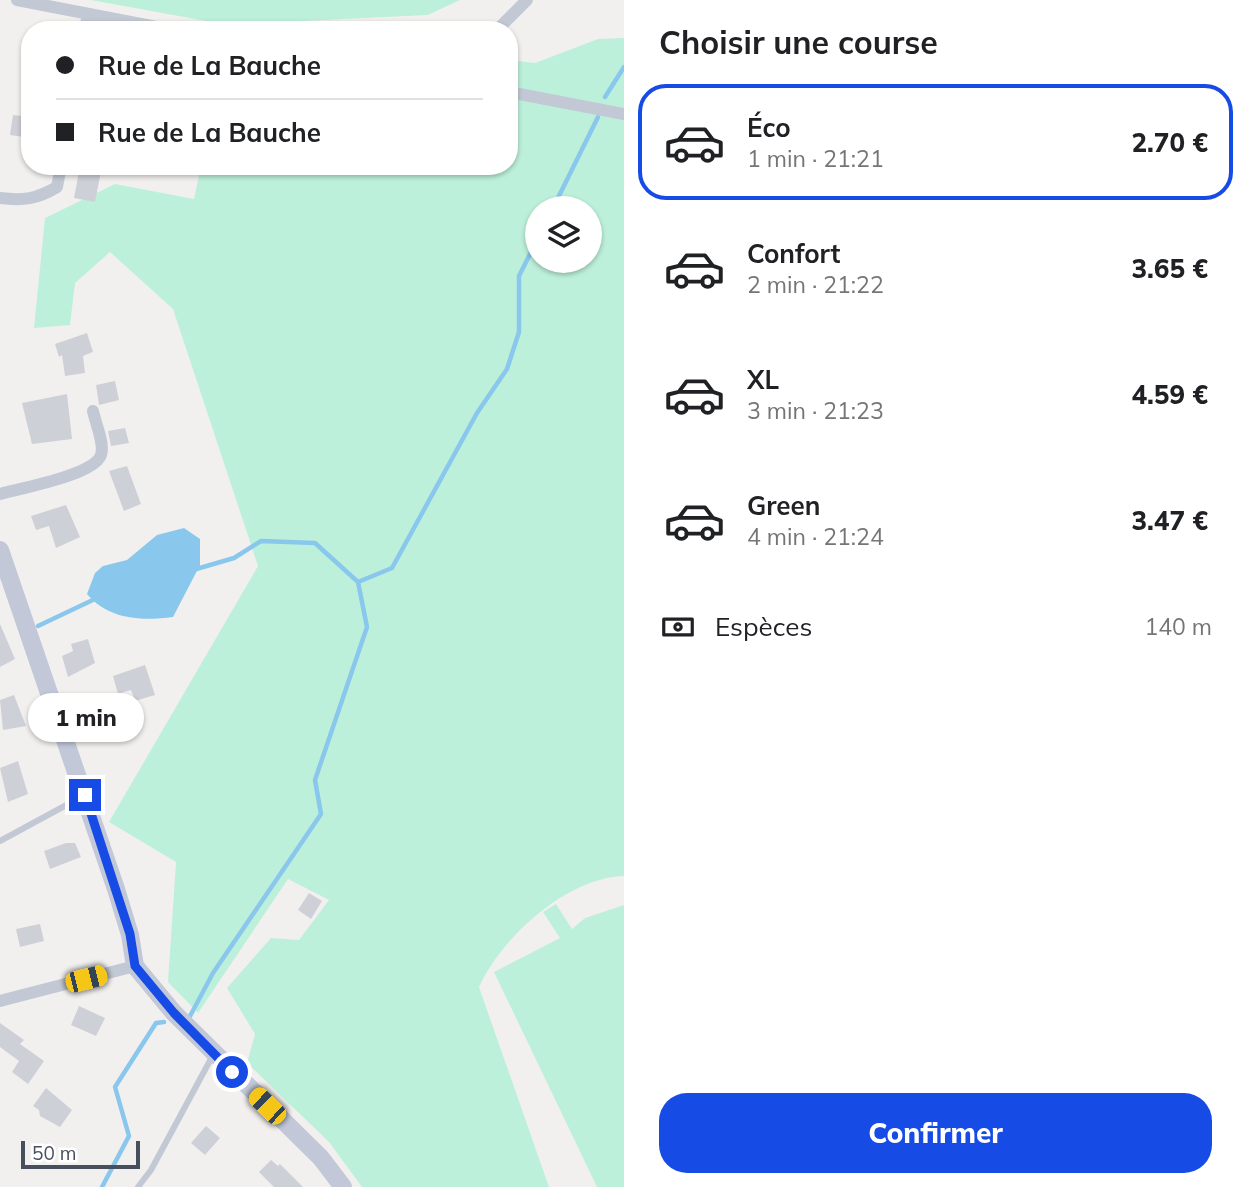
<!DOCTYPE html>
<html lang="fr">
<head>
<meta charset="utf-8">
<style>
	body { margin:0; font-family:Mulish,sans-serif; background:#f6f6f6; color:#202124; height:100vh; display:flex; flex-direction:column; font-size:26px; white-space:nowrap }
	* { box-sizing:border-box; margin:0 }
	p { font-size:23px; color:#757577 }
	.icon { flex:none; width:38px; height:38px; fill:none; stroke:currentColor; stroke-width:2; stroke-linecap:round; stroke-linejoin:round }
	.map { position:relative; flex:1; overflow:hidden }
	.sheet { display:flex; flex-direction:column; background:#fff; width:623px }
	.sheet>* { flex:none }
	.hud { position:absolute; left:21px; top:21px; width:497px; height:154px; border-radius:28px; box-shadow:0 2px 5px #0004; display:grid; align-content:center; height:154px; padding:0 35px; background:#fff }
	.controls { position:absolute; left:525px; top:196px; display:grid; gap:14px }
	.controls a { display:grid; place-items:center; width:77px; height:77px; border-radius:50%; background:#fff; box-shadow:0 2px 5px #0004; font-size:35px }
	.scale { position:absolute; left:21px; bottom:18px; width:119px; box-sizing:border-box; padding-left:7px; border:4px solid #474f5d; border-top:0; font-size:19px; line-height:24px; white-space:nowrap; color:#474f5d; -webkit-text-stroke:5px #fff; paint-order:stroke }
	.end { position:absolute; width:32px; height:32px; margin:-16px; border:9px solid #164be5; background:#fff; box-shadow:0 0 0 4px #fff }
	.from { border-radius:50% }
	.bubble { position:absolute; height:49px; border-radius:24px; background:#fff; box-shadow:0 2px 5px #0004; font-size:23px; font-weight:800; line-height:49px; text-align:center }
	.car { position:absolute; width:21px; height:42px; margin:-21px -10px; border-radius:9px; box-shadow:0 0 5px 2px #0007; background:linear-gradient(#f5c518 24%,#345 0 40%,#f5c518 0 76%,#345 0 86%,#f5c518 0) }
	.hud b { display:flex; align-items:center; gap:24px; height:66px; font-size:26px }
	.hud b+b { border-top:2px solid #e0e0e0 }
	.hud i { width:18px; height:18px; background:#202124 }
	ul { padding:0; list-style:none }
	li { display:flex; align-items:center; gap:21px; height:116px; margin:0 14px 10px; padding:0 21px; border:4px solid transparent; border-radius:28px }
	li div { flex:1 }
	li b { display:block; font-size:26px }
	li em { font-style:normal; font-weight:800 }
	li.selected { border-color:#164be5 }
	li>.icon { width:63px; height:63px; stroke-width:1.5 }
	h2 { padding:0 35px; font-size:32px; line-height:84px }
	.pay { display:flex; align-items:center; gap:18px; height:77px; padding:0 35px; font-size:26px }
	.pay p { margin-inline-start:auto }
	.button { display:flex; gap:14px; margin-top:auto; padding:14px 35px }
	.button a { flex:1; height:80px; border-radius:28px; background:#164be5; color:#fff; font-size:28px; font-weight:800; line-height:80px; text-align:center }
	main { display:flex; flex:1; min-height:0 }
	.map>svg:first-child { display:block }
	.green { fill:#bdf0da; fill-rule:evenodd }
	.water { fill:#89c7ed }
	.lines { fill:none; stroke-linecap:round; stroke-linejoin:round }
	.stream { stroke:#89c7ed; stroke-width:4.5 }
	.building { fill:#ced0d7 }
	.lane { stroke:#c2c9d4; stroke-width:6 }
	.street { stroke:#c2c9d4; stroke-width:12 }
	.secondary { stroke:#c2c8d8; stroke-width:18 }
	.route { stroke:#164be5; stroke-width:9 }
</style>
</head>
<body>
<main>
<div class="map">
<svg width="624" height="1187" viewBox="0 0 624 1187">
	<rect width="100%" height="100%" fill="#f2f0ef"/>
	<g class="green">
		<path d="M91,0H460L428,15L236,24L274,30H228V25Z"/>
		<path d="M624,38V876C566,878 502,937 479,987L549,1187H362L329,1142L247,1063L255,1034L227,988L271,938L299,940L329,900L288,879L198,1013L168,982L176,862L109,822L258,566L173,309L110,252L75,283L70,325L34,328L45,218L115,184L194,199L201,166H509V60L535,63L598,39ZM537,208H590V261H537Z"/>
		<path d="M556,904L572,929L585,918L624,905V1187H597L494,972L560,938L543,912Z"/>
	</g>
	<path class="water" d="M184,528L200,539V565L173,617C142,621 109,620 87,594L95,573L103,566L127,560L157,535Z"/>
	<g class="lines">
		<g class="stream">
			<path d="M605,97L624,67"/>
			<path d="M553,208L598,117"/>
			<path d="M358,582L392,568L477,413L507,369L519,332V276L537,240"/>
			<path d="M38,626L97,598"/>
			<path d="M189,1018L213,973L321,814L315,780L367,627L358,582L315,543L261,541L234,558L193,570"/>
			<path d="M102,1187L129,1136L115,1087L156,1023L164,1022"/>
		</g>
	</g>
	<g class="building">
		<path d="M13,115L30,117V138L10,135Z"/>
		<path d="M80,166H102L95,202L74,198Z"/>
		<path d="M87,333L93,352L83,356L85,373L65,376L62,355L59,357L55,344Z"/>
		<path d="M115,381L119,400L99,405L96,385Z"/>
		<path d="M67,394L72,439L32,444L22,403Z"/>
		<path d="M125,428L129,443L111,446L108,431Z"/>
		<path d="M127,466L141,504L124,511L109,471Z"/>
		<path d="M66,505L80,537L56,548L49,526L36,530L31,516Z"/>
		<path d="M0,624L15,659L0,667Z"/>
		<path d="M88,639L95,663L68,677L62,656L73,651L71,644Z"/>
		<path d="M145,665L155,695L135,701L131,690L118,694L113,676Z"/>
		<path d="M14,695L26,726L3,730L0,700Z"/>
		<path d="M18,761L28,794L8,802L0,768Z"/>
		<path d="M66,843H75L81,857L50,869L44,851Z"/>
		<path d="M309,893L322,901L311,919L298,910Z"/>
		<path d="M40,924L44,941L20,947L16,929Z"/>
		<path d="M79,1006L105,1018L96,1036L71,1025Z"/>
		<path d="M0,1023L24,1040L20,1044L44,1061L28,1084L12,1072L19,1061L0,1047Z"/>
		<path d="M46,1088L72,1110L60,1127L40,1116L39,1110L33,1106Z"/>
		<path d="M206,1126L220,1138L205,1155L191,1143Z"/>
		<path d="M271,1160L278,1166L280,1164L303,1187H274L259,1172Z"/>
	</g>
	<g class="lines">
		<g class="lane">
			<path d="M0,841L83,796"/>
			<path d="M138,1187L151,1170L213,1055"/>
		</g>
		<g class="street">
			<path d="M17,0L172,30"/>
			<path d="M85,30L88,14"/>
			<path d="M497,30L527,0"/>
			<path d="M509,92L624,114"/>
			<path d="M0,198C23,201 37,199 57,187L61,166"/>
			<path d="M0,494C22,488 94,475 101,455C105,444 95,422 93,411"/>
			<path d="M0,1001L135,966"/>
		</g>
		<path class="secondary" d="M0,550L116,889L130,935L135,966L174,1013L321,1158L343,1187"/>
	</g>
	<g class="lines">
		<path class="route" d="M85,795L130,934L135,966L174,1013L232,1072"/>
	</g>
</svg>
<div class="controls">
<a><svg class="icon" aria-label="layers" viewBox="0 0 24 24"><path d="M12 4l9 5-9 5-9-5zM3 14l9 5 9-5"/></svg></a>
</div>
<div class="scale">50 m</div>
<i class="end from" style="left:232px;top:1072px"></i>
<i class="end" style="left:85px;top:795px"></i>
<div class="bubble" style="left:28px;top:693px;width:116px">1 min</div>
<i class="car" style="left:86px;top:979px;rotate:76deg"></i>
<i class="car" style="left:267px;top:1106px;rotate:314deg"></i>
<div class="hud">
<b><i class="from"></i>Rue de La Bauche</b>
<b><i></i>Rue de La Bauche</b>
</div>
</div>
<section class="sheet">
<h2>Choisir une course</h2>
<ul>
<li class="selected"><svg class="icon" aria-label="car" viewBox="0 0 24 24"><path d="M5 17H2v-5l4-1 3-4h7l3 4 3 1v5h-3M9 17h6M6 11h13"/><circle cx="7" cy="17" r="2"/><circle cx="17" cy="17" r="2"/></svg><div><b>Éco</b><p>1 min · 21:21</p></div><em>2.70 €</em></li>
<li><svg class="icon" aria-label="car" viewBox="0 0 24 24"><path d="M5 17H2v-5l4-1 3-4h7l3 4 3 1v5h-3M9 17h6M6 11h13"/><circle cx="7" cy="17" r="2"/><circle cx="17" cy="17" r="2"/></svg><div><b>Confort</b><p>2 min · 21:22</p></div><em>3.65 €</em></li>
<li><svg class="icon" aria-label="car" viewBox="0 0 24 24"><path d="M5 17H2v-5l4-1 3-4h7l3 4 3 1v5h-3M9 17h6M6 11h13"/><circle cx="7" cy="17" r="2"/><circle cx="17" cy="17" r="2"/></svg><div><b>XL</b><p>3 min · 21:23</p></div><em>4.59 €</em></li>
<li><svg class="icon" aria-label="car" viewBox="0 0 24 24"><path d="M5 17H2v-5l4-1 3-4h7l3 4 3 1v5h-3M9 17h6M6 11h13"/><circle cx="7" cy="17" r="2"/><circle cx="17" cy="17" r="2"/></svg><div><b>Green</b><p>4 min · 21:24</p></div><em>3.47 €</em></li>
</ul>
<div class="pay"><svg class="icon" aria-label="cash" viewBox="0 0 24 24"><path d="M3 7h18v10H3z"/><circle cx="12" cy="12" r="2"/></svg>Espèces<p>140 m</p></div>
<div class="button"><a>Confirmer</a></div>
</section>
</main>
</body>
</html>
